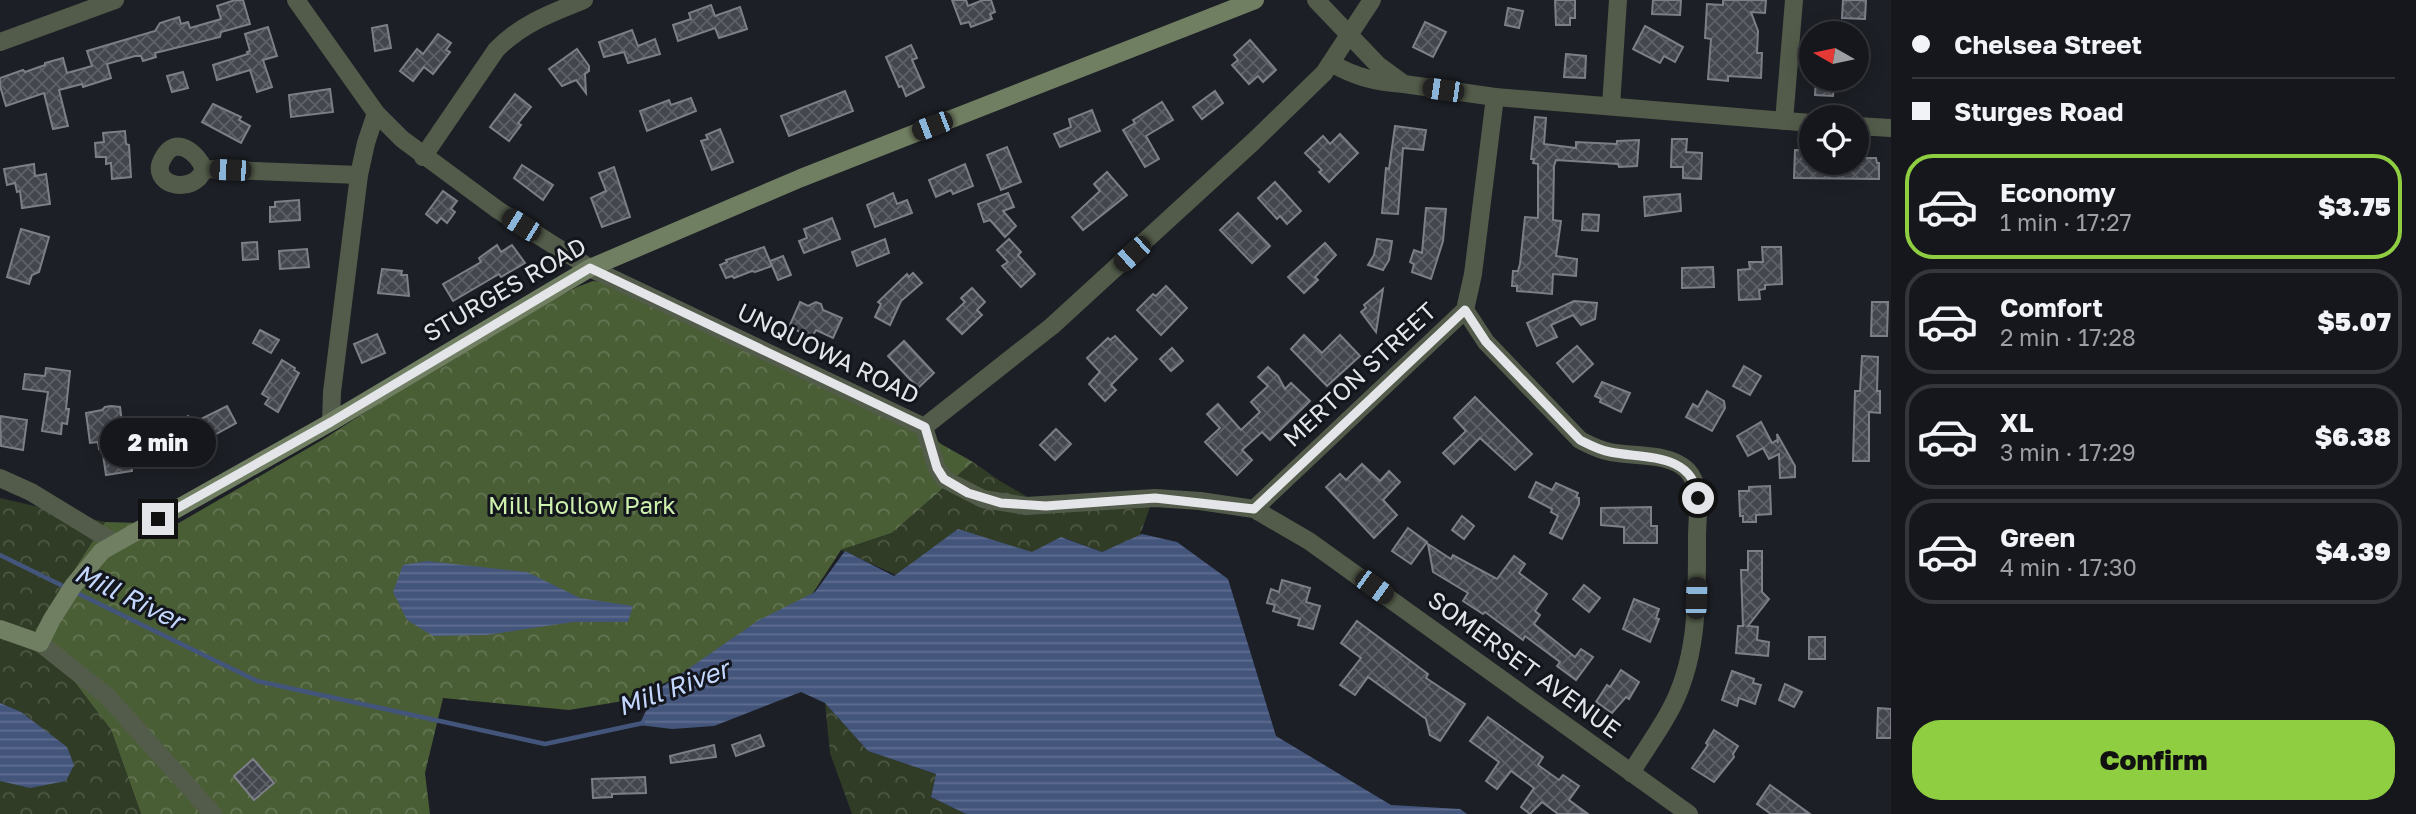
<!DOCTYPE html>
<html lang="en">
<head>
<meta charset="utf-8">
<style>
	body { margin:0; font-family:"Golos Text",sans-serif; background:#222429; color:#f1f3f6; height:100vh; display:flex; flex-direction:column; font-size:26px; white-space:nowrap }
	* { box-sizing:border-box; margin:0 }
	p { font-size:23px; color:#9d9fa3 }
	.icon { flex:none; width:38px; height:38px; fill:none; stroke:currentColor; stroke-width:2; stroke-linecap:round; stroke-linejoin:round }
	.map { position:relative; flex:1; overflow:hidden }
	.panel { display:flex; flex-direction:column; background:#15171c; width:525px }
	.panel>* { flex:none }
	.hud { display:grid; align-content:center; height:154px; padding:0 21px; background:#15171c }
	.needle { width:46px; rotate:279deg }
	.tools { position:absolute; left:1799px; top:21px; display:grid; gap:14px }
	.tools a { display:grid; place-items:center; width:70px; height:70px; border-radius:50%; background:#15171c; box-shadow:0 4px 18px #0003,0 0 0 2px #34363b; font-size:35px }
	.end { position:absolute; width:32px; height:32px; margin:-16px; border:9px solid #e3e5e9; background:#111; box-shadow:0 0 0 4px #111 }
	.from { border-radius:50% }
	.bubble { position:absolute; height:49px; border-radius:24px; background:#15171c; box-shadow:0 4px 18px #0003,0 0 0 2px #34363b; font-size:23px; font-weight:800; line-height:49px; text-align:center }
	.car { position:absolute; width:21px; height:42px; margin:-21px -10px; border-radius:9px; box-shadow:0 0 5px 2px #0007; background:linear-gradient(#222 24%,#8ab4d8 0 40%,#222 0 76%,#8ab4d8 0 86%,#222 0) }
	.hud b { display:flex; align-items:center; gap:24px; height:66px; font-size:26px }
	.hud b+b { border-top:2px solid #34363b }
	.hud i { width:18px; height:18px; background:#f1f3f6 }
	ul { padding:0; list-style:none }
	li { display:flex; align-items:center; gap:21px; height:105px; margin:0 14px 10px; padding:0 7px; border:4px solid #34363b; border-radius:28px }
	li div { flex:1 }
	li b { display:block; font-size:26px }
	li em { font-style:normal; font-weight:800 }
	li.active { border-color:#8fcd41 }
	li>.icon { width:63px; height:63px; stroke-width:1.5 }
	.button { display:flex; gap:14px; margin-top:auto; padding:14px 21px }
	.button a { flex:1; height:80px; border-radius:28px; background:#8fcd41; color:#111; font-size:28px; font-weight:800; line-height:80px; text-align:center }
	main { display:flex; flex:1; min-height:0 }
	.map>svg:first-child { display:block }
	.forest { fill:url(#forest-crowns) }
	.park { fill:url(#park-crowns) }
	.water { fill:url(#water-rules) }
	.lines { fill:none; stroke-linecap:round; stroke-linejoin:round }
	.stream { stroke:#44557c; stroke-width:4.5 }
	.building { fill:url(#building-cross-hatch); stroke:#7c7f87; stroke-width:2 }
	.minor { stroke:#535c4a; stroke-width:18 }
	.tertiary { stroke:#535c4a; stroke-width:18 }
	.secondary { stroke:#707e62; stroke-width:18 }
	.route { stroke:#e3e5e9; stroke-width:9 }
	.labels { text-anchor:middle; stroke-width:6; stroke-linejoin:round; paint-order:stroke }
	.street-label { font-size:24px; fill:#e3e5e9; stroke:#13161c }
	.park-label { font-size:24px; fill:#cdf0ac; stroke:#13161c }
	.water-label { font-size:26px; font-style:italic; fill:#c4d7fe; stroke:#13161c }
</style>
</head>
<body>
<main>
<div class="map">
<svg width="1891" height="814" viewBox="0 0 1891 814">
	<defs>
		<pattern id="forest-crowns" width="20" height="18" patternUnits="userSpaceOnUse" patternTransform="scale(1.75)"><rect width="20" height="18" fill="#4a5e36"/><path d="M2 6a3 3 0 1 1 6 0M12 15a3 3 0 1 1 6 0" fill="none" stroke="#647553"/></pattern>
		<pattern id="park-crowns" width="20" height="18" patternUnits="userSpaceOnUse" patternTransform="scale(1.75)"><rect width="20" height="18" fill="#303c25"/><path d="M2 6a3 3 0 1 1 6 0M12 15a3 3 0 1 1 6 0" fill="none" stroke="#4e5845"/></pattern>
		<pattern id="water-rules" width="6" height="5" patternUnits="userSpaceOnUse" patternTransform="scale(1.75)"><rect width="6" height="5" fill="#44557c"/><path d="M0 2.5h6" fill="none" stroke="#5f6d8f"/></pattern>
		<pattern id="building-cross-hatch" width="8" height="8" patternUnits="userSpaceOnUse" patternTransform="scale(1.75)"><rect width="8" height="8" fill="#43464d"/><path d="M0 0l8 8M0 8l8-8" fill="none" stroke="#5e6167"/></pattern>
	</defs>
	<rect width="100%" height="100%" fill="#1c1f25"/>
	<path class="forest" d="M593,281L603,282L906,416L941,444L973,462L892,533L841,550L813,593L675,678L629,700L569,710L443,698L425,773L430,814H141L111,730L35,630L105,522L177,524L322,440L476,341L577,287Z"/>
	<g class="park">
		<path d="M973,462L1000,481L1048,509L1150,507L1139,538L1102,552L1065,538L1030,554L896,575L841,550L892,533Z"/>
		<path d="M0,498L105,522L35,630L111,730L141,814H0Z"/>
		<path d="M825,703L868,751L936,774L931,797L966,814H852L830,753Z"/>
	</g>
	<g class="water">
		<path d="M958,529L1032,552L1061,537L1102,552L1142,534L1177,542L1228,579L1276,736L1391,805L1460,809L1467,814H966L931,797L936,774L868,751L825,703L801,692L714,726L672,729L639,725L656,691L759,620L815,592L845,551L894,576Z"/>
		<path d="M427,561L527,572L580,598L633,606L628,622H573L486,635L433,636L407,620L393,592L403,565Z"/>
		<path d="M0,703L21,712L67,747L74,765L66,781L30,788L0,781Z"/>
	</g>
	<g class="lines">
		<g class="stream">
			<path d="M0,555L65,587"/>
			<path d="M73,591L257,681L545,744L643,723"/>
		</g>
	</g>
	<g class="building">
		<path d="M235,0H243L250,24L221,32L220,37L155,53L156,57L143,61L141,56H135L107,64L111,78L83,87L82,84L59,90L68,126L53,129L44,93L6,106L0,86V78L23,70L25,72L45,65V63L63,58L67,73L92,66L87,51L155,31L160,23L179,17L181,24L188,22L190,28L221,19L217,6Z"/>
		<path d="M952,0H966L968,6L983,0H991L995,12L990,14L992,19L971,27L969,22L961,24Z"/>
		<path d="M1555,0H1575V18H1570V25H1556Z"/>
		<path d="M1653,0H1681L1680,15L1652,14Z"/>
		<path d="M1723,0H1766L1765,13L1751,12L1758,31L1757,53H1762L1761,78L1728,76V81L1708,79L1711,39L1705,38L1707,4L1723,5Z"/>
		<path d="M1843,0H1866L1865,19L1842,18Z"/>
		<path d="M711,5L715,16L740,7L747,29L719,38L715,28L678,41L673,25L691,19L689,13Z"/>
		<path d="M1508,8L1523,11L1519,28L1505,25Z"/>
		<path d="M1425,22L1446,32L1433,57L1413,47Z"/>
		<path d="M387,25L391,48L375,51L372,28Z"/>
		<path d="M1645,26L1683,47L1675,62L1664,56L1660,63L1633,49Z"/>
		<path d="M268,27L277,56L263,60L272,87L257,92L250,70L217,80L213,65L248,54L247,52L250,51L245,34Z"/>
		<path d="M632,30L638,46L655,39L660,54L628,63L624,52L604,57L599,42Z"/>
		<path d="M438,34L451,43L446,50L450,52L433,74L424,67L413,81L400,71L417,49L423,54Z"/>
		<path d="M1250,40L1276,70L1263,82L1258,76L1249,84L1232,65L1238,60L1234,55Z"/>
		<path d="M911,45L917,58L912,60L924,87L906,96L902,86L899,87L886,57Z"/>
		<path d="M577,49L589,66V71L585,74L586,93L576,80L562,86L549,69Z"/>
		<path d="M1566,54L1586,56L1585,78L1564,77Z"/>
		<path d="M183,72L188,88L172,92L167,76Z"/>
		<path d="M1816,79H1835L1833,96L1815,95Z"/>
		<path d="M330,89L333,112L291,117L289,95Z"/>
		<path d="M845,91L853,111L789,136L781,116Z"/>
		<path d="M1215,91L1223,103L1202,119L1193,107Z"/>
		<path d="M515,94L531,107L518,123L521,125L509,141L490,127Z"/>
		<path d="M691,98L696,111L647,131L640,111L669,100L671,105Z"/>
		<path d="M1162,102L1173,120L1146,136L1159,159L1145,167L1123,130L1135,123L1133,120Z"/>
		<path d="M213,104L241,117L239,120L250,126L241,143L202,122Z"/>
		<path d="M1092,110L1100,131L1060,147L1054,134L1071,127L1069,119Z"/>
		<path d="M1535,117L1546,118L1544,144L1576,148V142L1617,144V141L1639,140L1637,166L1619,167L1618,164L1556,160L1554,166L1553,220L1561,221L1556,256L1577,259L1576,276L1553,274L1552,294L1517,291V286H1512L1513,271H1518L1520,264L1525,217L1538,218V164L1533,163L1534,159H1531Z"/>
		<path d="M1395,126L1426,130L1423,150L1403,148L1398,214L1382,213L1386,168L1389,169Z"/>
		<path d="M720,129L733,162L712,170L701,141L708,139L706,135Z"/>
		<path d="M125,131L126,144L129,145L131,177L112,179L111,163L106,164V157H96L95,143L104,142L103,133Z"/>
		<path d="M1340,134L1358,153L1329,182L1319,172L1322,170L1305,153L1323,136L1330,144Z"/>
		<path d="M1672,139H1687L1686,152L1702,153L1701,179L1683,178V167H1671Z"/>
		<path d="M1007,147L1021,182L1001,190L987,155Z"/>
		<path d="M1795,150L1811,151V163H1862V158H1876L1877,163H1879V179L1794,178Z"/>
		<path d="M34,164L35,176L46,174L50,204L22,208L20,191L17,192L15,183L7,185L4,169Z"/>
		<path d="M965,164L973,186L953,194L951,190L936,197L929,180Z"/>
		<path d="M522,165L553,185L543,200L514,178Z"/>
		<path d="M614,167L630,217L602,227L591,198L606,191L599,173Z"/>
		<path d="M1107,172L1127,195L1083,230L1072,217L1100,191L1094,184Z"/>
		<path d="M1275,182L1301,211L1287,224L1280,216L1277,219L1258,198Z"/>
		<path d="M443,191L457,201L451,209L455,212L447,223L441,218L437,223L426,214Z"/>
		<path d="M893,193L897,204L907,200L912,213L875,227L867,205Z"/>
		<path d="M1008,193L1014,207L1003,211L1016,226L1005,237L990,220L984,222L978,204Z"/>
		<path d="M1680,194L1681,211L1645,216L1644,197Z"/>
		<path d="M299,200L300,220L270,222V207H275V202Z"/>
		<path d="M1426,208L1446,209L1443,241L1431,279L1412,272L1414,264L1410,262L1414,250L1422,253Z"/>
		<path d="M1238,213L1270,246L1252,263L1220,230Z"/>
		<path d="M1583,214L1599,215L1598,231L1582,230Z"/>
		<path d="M832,218L840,239L804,253L799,241L807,238L804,229Z"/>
		<path d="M21,229L49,237L39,272L32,275L29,284L7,277Z"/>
		<path d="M885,239L889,253L857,266L852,252Z"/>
		<path d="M1009,239L1021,252L1018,255L1035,274L1021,287L1002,266L1008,262L997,250Z"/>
		<path d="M1377,239L1392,241L1389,260L1383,270L1368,265L1374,255Z"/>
		<path d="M257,242L258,259L243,260L242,243Z"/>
		<path d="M1325,243L1336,255L1315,277L1318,280L1304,293L1288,277Z"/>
		<path d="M497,245L501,252L512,245L525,263L501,277L499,274L453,301L443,284L481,262L479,258Z"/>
		<path d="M764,247L772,266L755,272L752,271L734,278L732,276L726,278L720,265L727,262L726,260Z"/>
		<path d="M1762,247H1781L1782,284L1765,285V289L1759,290L1760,299L1739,300L1738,270L1750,269L1749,262H1763Z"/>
		<path d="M307,249L309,267L280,269L279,251Z"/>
		<path d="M783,256L791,275L778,280L770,261Z"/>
		<path d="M1713,267L1714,287L1682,288V268Z"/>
		<path d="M382,269L402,271L401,275H407L409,296L378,293Z"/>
		<path d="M913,273L922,283L901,301L890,325L875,317L881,304L878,302L907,274L909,277Z"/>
		<path d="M1166,286L1187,308L1161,335L1137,310L1153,294L1156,296Z"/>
		<path d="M972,288L985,302L977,310L982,315L962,334L947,319L965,302L961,298Z"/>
		<path d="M1383,289L1380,307L1376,332L1361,312L1366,308L1364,305Z"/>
		<path d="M1574,301L1597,303L1595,319L1581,325L1573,315L1551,325L1557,337L1537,346L1527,323Z"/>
		<path d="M800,302L808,306L816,302L821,304L823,310L842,318L833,338L816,330L812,337L789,327Z"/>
		<path d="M1872,302H1888L1887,336H1871Z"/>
		<path d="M260,330L279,340L271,353L253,343Z"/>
		<path d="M377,334L385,353L362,363L354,344Z"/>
		<path d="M1304,335L1322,353L1340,335L1360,356L1327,386L1291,349Z"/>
		<path d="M1115,336L1137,359L1111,385L1116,390L1105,401L1089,384L1100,372L1087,358L1108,338L1110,340Z"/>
		<path d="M904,341L934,373L918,388L888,356Z"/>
		<path d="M1577,346L1593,364L1573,382L1557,363Z"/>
		<path d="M1172,348L1183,361L1171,371L1160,359Z"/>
		<path d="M1862,356L1878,357L1877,391H1880V413L1869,412V461H1853L1855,391H1860Z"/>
		<path d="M282,360L295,368L294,370L299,373L278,412L265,404L269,398L262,394Z"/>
		<path d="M1744,366L1761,376L1750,395L1733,386Z"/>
		<path d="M1268,367L1278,376L1285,389L1291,383L1310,401L1270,440L1262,432L1242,450L1252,460L1237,475L1205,442L1220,428L1207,414L1218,404L1241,430L1260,412L1251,402L1268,386L1258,377Z"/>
		<path d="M46,368L70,371L66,409H69L67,424L62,423L61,434L42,431L48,392L23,389L25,374L45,376Z"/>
		<path d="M1602,382L1630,393L1621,412L1600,402L1601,399L1595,396Z"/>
		<path d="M1707,391L1724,401L1725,408L1712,431L1686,417L1693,404L1698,407Z"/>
		<path d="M1475,397L1532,454L1515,470L1480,438L1454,464L1443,453L1466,431L1454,418Z"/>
		<path d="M111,406L120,407L122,422L128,421L132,444H128L132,471L106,475L102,448L99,449L98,442L90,443L86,413L102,410L105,407Z"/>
		<path d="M227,406L236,423L209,438L199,420Z"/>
		<path d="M0,416L27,420L23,450L1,446Z"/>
		<path d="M188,416L196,431L184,438L175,423Z"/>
		<path d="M1761,422L1772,443L1777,440L1778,443L1777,434L1795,466V477L1780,478L1779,454L1769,459L1763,448L1748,456L1737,436Z"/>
		<path d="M1056,429L1071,444L1055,460L1040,445Z"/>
		<path d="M1362,464L1380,481L1389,471L1400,482L1383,500L1397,515L1374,538L1326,487L1340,474L1346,480Z"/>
		<path d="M1536,482L1552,490L1556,483L1578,493L1576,497L1579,498V504L1562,539L1550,533L1558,516L1551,512L1552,509L1529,497Z"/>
		<path d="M1770,486L1771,514L1756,515V522H1743V516H1740L1739,491H1749V487Z"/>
		<path d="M1651,507V526H1657V543H1624V527L1601,525V508Z"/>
		<path d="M1462,516L1474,526L1464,539L1452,530Z"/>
		<path d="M1408,528L1427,542L1411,564L1392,551Z"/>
		<path d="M1428,544L1451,559L1453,555L1497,579L1514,556L1525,564L1519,573L1547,594L1535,611L1540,615L1534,624L1575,657L1581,649L1593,657L1576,680L1557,666L1560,662L1525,636L1523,640L1485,612L1483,614L1463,601L1468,593L1433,572Z"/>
		<path d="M1748,551H1762V592L1769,599L1748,626L1758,627L1757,640L1769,642L1768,656L1736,653L1738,626H1743L1741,570H1748Z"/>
		<path d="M1282,580L1310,588L1306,602L1320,606L1313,629L1298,625L1300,619L1273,611L1275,605L1267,603L1271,589L1279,592Z"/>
		<path d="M1584,585L1600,598L1589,612L1573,599Z"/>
		<path d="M1634,599L1659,609L1656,618L1659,619L1650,642L1623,629Z"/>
		<path d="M1357,621L1428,674L1426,678L1465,704L1440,741L1430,735L1426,719L1368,677L1355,695L1340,685L1361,658L1341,643Z"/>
		<rect x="1809" y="637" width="16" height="22"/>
		<path d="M1621,670L1639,682L1629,699L1626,697L1612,713L1596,702L1607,685L1610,687Z"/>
		<path d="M1732,671L1754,679L1753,683L1761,685L1755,704L1739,698L1737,706L1722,700Z"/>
		<path d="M1785,684L1802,692L1794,707L1779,700Z"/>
		<path d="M1878,708L1891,709V738H1877Z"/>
		<path d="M1488,717L1543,757L1538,765L1559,780L1563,775L1579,786L1569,800L1588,814H1558L1542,802L1530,814L1521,807L1534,788L1511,771L1497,789L1486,781L1499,762L1470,741Z"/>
		<path d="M1714,730L1738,746L1733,754L1734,757L1714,782L1692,768L1708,745L1706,743Z"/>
		<path d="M760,735L764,746L736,756L732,745Z"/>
		<path d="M714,745L716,757L671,763L670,756Z"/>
		<path d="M253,759L274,783L254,800L234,776Z"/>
		<path d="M645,777L646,793L612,794V797L593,798L592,779Z"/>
		<path d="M1770,785L1810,814H1771L1757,804Z"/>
	</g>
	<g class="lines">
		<g class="minor">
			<path d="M1316,0L1378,65L1404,84L1495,97L1811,123"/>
			<path d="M0,42L115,0"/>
			<path d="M1331,63C1355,77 1376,82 1404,84"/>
			<path d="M1611,106L1618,0"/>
			<path d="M1784,121L1794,0"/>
			<path d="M1857,126L1891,128"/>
			<path d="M423,157L496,50C521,24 551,13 584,0"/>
			<path d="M204,169C194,197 147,185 163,158C176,134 197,153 204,169L359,175"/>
			<path d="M590,268L924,427L1052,326L1253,142L1324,73L1372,0"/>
			<path d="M1465,310L1486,342L1580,440C1590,445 1599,450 1610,452C1633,457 1668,452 1687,470C1703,487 1697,516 1697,537C1697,598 1699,660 1668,714C1657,734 1643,753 1631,773"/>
			<path d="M331,422L332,392L359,175L366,143L376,113"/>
			<path d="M924,427L937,468L944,479L983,499L1026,506L1155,498L1200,501L1254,509L1309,541L1689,814"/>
			<path d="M0,478L31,492L115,543"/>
			<path d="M1254,509L1465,310L1473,274L1495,97"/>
			<path d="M40,643L107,696L213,814"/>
		</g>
		<path class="tertiary" d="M296,0L376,113L402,139L498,210L590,268"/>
		<path class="secondary" d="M0,629L40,643L52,619L73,586L102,551L331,422L590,268L801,178L1255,0"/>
	</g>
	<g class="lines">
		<path class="route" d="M158,519L331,422L590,268L925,427L937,468L944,479L968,493L1001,503L1046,506L1155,498L1254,509L1465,310L1486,342L1580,440C1590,445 1599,450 1610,452C1644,459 1693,452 1698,498"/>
	</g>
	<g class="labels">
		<g class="street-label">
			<text transform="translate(505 290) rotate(-30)" y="8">STURGES ROAD</text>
			<text transform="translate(828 354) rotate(26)" y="8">UNQUOWA ROAD</text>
			<text transform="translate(1360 375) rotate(-43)" y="8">MERTON STREET</text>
			<text transform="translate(1524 665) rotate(36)" y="8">SOMERSET AVENUE</text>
		</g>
		<g class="park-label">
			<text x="582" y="514">Mill Hollow Park</text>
		</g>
		<g class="water-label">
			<text transform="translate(129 597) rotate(26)" y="9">Mill River</text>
			<text transform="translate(673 688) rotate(-20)" y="9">Mill River</text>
		</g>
	</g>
</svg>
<div class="tools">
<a><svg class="needle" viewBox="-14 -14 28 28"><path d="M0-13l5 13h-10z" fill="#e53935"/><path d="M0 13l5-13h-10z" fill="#9d9fa3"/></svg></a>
<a><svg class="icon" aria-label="locate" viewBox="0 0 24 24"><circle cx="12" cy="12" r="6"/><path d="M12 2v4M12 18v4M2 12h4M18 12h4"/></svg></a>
</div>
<i class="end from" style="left:1698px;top:498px"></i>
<i class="end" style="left:158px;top:519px"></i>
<div class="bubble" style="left:100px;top:418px;width:116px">2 min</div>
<i class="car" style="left:1443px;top:90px;rotate:278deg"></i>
<i class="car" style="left:932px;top:126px;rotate:249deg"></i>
<i class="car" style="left:230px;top:170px;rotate:272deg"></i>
<i class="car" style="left:521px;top:225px;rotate:302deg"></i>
<i class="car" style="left:1132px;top:254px;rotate:228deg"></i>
<i class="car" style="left:1374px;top:587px;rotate:126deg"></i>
<i class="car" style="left:1696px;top:598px;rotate:2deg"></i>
</div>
<section class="panel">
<div class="hud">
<b><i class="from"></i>Chelsea Street</b>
<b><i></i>Sturges Road</b>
</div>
<ul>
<li class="active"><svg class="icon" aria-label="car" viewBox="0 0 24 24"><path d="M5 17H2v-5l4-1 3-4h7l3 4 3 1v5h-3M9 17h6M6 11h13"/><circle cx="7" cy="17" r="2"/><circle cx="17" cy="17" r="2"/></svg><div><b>Economy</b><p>1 min · 17:27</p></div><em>$3.75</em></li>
<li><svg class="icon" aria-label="car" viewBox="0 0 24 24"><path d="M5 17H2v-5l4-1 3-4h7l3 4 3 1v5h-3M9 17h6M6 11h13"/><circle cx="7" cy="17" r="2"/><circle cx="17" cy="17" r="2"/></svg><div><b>Comfort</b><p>2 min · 17:28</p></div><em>$5.07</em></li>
<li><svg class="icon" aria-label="car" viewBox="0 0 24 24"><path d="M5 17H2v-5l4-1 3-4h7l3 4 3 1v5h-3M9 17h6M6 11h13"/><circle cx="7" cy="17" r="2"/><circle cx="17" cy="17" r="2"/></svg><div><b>XL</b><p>3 min · 17:29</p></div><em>$6.38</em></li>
<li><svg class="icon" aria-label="car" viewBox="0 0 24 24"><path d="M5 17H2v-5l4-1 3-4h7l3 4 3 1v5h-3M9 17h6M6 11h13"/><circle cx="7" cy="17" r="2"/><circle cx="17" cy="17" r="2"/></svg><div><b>Green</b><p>4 min · 17:30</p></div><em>$4.39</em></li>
</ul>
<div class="button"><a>Confirm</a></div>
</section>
</main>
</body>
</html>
